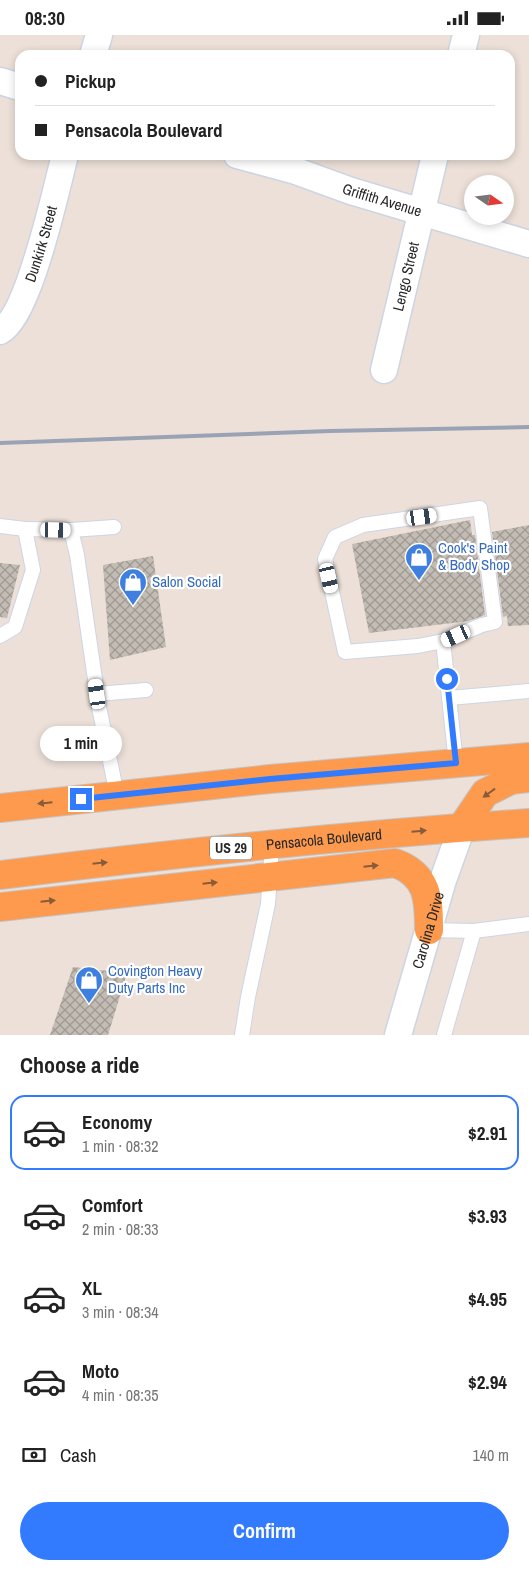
<!DOCTYPE html>
<html lang="en">
<head>
<meta charset="utf-8">
<style>
	body { margin:0; font-family:"Archivo Narrow",sans-serif; background:#f2f2f2; color:#222; height:100vh; display:flex; flex-direction:column; font-size:19px; white-space:nowrap }
	* { box-sizing:border-box; margin:0 }
	p { font-size:16px; color:#767676 }
	.icon { flex:none; width:28px; height:28px; fill:none; stroke:currentColor; stroke-width:2; stroke-linecap:round; stroke-linejoin:round }
	.map { position:relative; height:1000px; overflow:hidden }
	.drawer { display:flex; flex-direction:column; background:#fff; flex:1 }
	.drawer>* { flex:none }
	.guide { position:absolute; left:15px; top:15px; width:500px; height:110px; border-radius:15px; box-shadow:0 2px 8px #0003; display:grid; align-content:center; height:110px; padding:0 20px; background:#fff }
	.needle { width:32px; rotate:104deg }
	.tools { position:absolute; left:464px; top:140px; display:grid; gap:10px }
	.tools a { display:grid; place-items:center; width:50px; height:50px; border-radius:50%; background:#fff; box-shadow:0 2px 8px #0003; font-size:25px }
	.end { position:absolute; width:22px; height:22px; margin:-11px; border:6px solid #327bff; background:#fff; box-shadow:0 0 0 2px #fff }
	.from { border-radius:50% }
	.bubble { position:absolute; height:35px; border-radius:18px; background:#fff; box-shadow:0 2px 8px #0003; font-size:16px; font-weight:700; line-height:35px; text-align:center }
	.car { position:absolute; width:15px; height:30px; margin:-15px -8px; border-radius:6px; box-shadow:0 0 4px 1px #0007; background:linear-gradient(#fff 24%,#345 0 40%,#fff 0 76%,#345 0 86%,#fff 0) }
	.guide b { display:flex; align-items:center; gap:18px; height:48px; font-size:19px }
	.guide b+b { border-top:1px solid #e0e0e0 }
	.guide i { width:12px; height:12px; background:#222 }
	ul { padding:0; list-style:none }
	li { display:flex; align-items:center; gap:15px; height:75px; margin:0 10px 8px; padding:0 10px; border:2px solid transparent; border-radius:15px }
	li div { flex:1 }
	li b { display:block; font-size:19px }
	li em { font-style:normal; font-weight:700 }
	li.on { border-color:#327bff }
	li>.icon { width:45px; height:45px; stroke-width:1.5 }
	h2 { padding:0 20px; font-size:22px; line-height:60px }
	.pay { display:flex; align-items:center; gap:12px; height:55px; padding:0 20px; font-size:19px }
	.pay p { margin-inline-start:auto }
	.primary-button { display:flex; gap:10px; margin-top:auto; padding:10px 20px }
	.primary-button a { flex:1; height:58px; border-radius:30px; background:#327bff; color:#fff; font-size:20px; font-weight:700; line-height:58px; text-align:center }
	.status { display:flex; justify-content:space-between; align-items:center; height:35px; padding:0 25px; background:#fff; direction:ltr }
	.status svg { height:14px; fill:currentColor }
	.map>svg:first-child { display:block }
	.building { fill:url(#building-cross-hatch) }
	.lines { fill:none; stroke-linecap:round; stroke-linejoin:round }
	.service-casing { stroke:#cdd5e3; stroke-width:16 }
	.minor-casing { stroke:#cdd5e3; stroke-width:29 }
	.trunk-casing { stroke:#c3c3c3; stroke-width:30 }
	.service { stroke:#fff; stroke-width:14 }
	.minor { stroke:#fff; stroke-width:26 }
	.trunk { stroke:#fe9a4e; stroke-width:28 }
	.rail { stroke:#9aa3b5; stroke-width:4 }
	.oneway { fill:#885b39 }
	.route { stroke:#327bff; stroke-width:6 }
	.labels { text-anchor:middle; stroke-width:4.5; stroke-linejoin:round; paint-order:stroke }
	.shield { fill:#fff; stroke:#686868; stroke-width:1 }
	.shield-label { font-size:14px; font-weight:bold; fill:#282828 }
	.street-label { font-size:15px; fill:#282828; stroke:#fff }
	.shop-label { font-size:15px; fill:#366cbe; stroke:#fff; text-anchor:start }
</style>
</head>
<body>
<div class="status"><b>08:30</b><svg viewBox="0 0 49 12"><path d="M0 12V9h3v3zM5 12V6h3v6zM10 12V3h3v9zM15 12V0h3v12zM26 1h20v11H26zM47 4h2v5h-2z"/></svg></div>
<div class="map">
<svg width="529" height="1000" viewBox="0 0 529 1000">
	<defs>
		<pattern id="building-cross-hatch" width="8" height="8" patternUnits="userSpaceOnUse" patternTransform="scale(1.25)"><rect width="8" height="8" fill="#c3bcb4"/><path d="M0 0l8 8M0 8l8-8" fill="none" stroke="#9e9992"/></pattern>
	</defs>
	<rect width="100%" height="100%" fill="#ece0d8"/>
	<g class="building">
		<path d="M470,485L472,500H475L485,580L469,586L369,598L352,509Z"/>
		<path d="M529,490V590L508,591L507,581L503,582L492,497Z"/>
		<path d="M153,521L166,612L110,625L103,530Z"/>
		<path d="M0,528L20,530L7,583L0,582Z"/>
		<path d="M73,932L127,938L108,1000H50Z"/>
	</g>
	<g class="lines">
		<g class="service-casing">
			<g id="service">
				<path d="M0,491L25,494L33,535L15,592L0,601"/>
				<path d="M114,492L71,495L77,520L99,672L117,760"/>
				<path d="M25,494L71,495"/>
				<path d="M443,606L418,611L345,617L325,524L335,502L363,490L480,473L495,587L482,590L443,606L456,728"/>
				<path d="M97,659L146,655"/>
				<path d="M449,663L529,656"/>
				<path d="M429,895L474,896L529,889"/>
				<path d="M242,1000L248,962L268,869L272,809"/>
				<path d="M444,1000L474,896"/>
			</g>
		</g>
		<g class="minor-casing">
			<g id="minor">
				<path d="M93,20L99,0"/>
				<path d="M461,20L466,0"/>
				<path d="M0,46L20,52"/>
				<path id="s1" d="M237,120L296,136L351,156L529,209"/>
				<path id="s2" d="M0,296C29,282 56,154 65,120"/>
				<path id="s3" d="M384,335L435,120"/>
				<path id="s4" d="M398,1000L443,845L462,792"/>
			</g>
		</g>
		<g class="trunk-casing">
			<g id="trunk">
				<path d="M0,773L270,744L529,722"/>
				<path d="M462,792L485,758L511,745L529,743"/>
				<path id="s5" d="M0,840C176,818 352,800 529,788"/>
				<path d="M0,872L395,828C428,840 429,864 429,895"/>
			</g>
		</g>
		<use href="#service" class="service"/>
		<use href="#minor" class="minor"/>
		<use href="#trunk" class="trunk"/>
		<path class="rail" d="M0,408L330,396L529,392"/>
	</g>
	<defs><path id="oneway-solid" d="M-6-.8H1V-3.2L6.5 0L1 3.2V.8H-6Z" transform="scale(1.25)"/></defs>
	<g class="oneway">
		<use href="#oneway-solid" transform="translate(489 758) rotate(144)"/>
		<use href="#oneway-solid" transform="translate(45 768) rotate(174)"/>
		<use href="#oneway-solid" transform="translate(419 796) rotate(-5)"/>
		<use href="#oneway-solid" transform="translate(100 828) rotate(-6)"/>
		<use href="#oneway-solid" transform="translate(371 831) rotate(-6)"/>
		<use href="#oneway-solid" transform="translate(210 848) rotate(-6)"/>
		<use href="#oneway-solid" transform="translate(48 866) rotate(-6)"/>
	</g>
	<g class="lines">
		<path class="route" d="M81,764L270,744L456,728L447,644"/>
	</g>
	<defs>
		<g id="shop-pin" transform="scale(1.4375)"><path d="M0 17L-7.5 6A9.5 9.5 0 1 1 7.5 6Z" fill="#3f7fe0" stroke="#fff"/><path d="M-5-2.5h2.3a2.7 3.5 0 0 1 5.4 0H5L5.5 6h-11ZM-1.5-2.5h3a1.5 2.3 0 0 0-3 0Z" fill="#fff"/></g>
	</defs>
	<g fill-rule="evenodd">
		<use href="#shop-pin" x="419" y="522"/>
		<use href="#shop-pin" x="133" y="547"/>
		<use href="#shop-pin" x="89" y="945"/>
	</g>
	<g class="labels">
		<rect class="shield" x="210" y="801.5" width="42" height="23" rx="4"/>
		<g class="shield-label">
			<text x="231" y="818">US 29</text>
		</g>
		<g class="street-label">
			<text dy="5" stroke="none"><textPath href="#s1" startOffset="152">Griffith Avenue</textPath></text>
			<text dy="5" stroke="none"><textPath href="#s2" startOffset="98">Dunkirk Street</textPath></text>
			<text dy="5" stroke="none"><textPath href="#s3" startOffset="96">Lengo Street</textPath></text>
			<text dy="5" stroke="none"><textPath href="#s5" startOffset="326">Pensacola Boulevard</textPath></text>
			<text dy="5" stroke="none"><textPath href="#s4" startOffset="109">Carolina Drive</textPath></text>
		</g>
		<g class="shop-label">
			<text x="438" y="518">Cook's Paint<tspan x="438" dy="17">&amp; Body Shop</tspan></text>
			<text x="152" y="552">Salon Social</text>
			<text x="108" y="941">Covington Heavy<tspan x="108" dy="17">Duty Parts Inc</tspan></text>
		</g>
	</g>
</svg>
<div class="tools">
<a><svg class="needle" viewBox="-14 -14 28 28"><path d="M0-13l5 13h-10z" fill="#e53935"/><path d="M0 13l5-13h-10z" fill="#767676"/></svg></a>
</div>
<i class="end from" style="left:447px;top:644px"></i>
<i class="end" style="left:81px;top:764px"></i>
<div class="bubble" style="left:40px;top:691px;width:82px">1 min</div>
<i class="car" style="left:422px;top:482px;rotate:82deg"></i>
<i class="car" style="left:56px;top:495px;rotate:91deg"></i>
<i class="car" style="left:329px;top:543px;rotate:167deg"></i>
<i class="car" style="left:456px;top:601px;rotate:246deg"></i>
<i class="car" style="left:97px;top:659px;rotate:352deg"></i>
<div class="guide">
<b><i class="from"></i>Pickup</b>
<b><i></i>Pensacola Boulevard</b>
</div>
</div>
<section class="drawer">
<h2>Choose a ride</h2>
<ul>
<li class="on"><svg class="icon" aria-label="car" viewBox="0 0 24 24"><path d="M5 17H2v-5l4-1 3-4h7l3 4 3 1v5h-3M9 17h6M6 11h13"/><circle cx="7" cy="17" r="2"/><circle cx="17" cy="17" r="2"/></svg><div><b>Economy</b><p>1 min · 08:32</p></div><em>$2.91</em></li>
<li><svg class="icon" aria-label="car" viewBox="0 0 24 24"><path d="M5 17H2v-5l4-1 3-4h7l3 4 3 1v5h-3M9 17h6M6 11h13"/><circle cx="7" cy="17" r="2"/><circle cx="17" cy="17" r="2"/></svg><div><b>Comfort</b><p>2 min · 08:33</p></div><em>$3.93</em></li>
<li><svg class="icon" aria-label="car" viewBox="0 0 24 24"><path d="M5 17H2v-5l4-1 3-4h7l3 4 3 1v5h-3M9 17h6M6 11h13"/><circle cx="7" cy="17" r="2"/><circle cx="17" cy="17" r="2"/></svg><div><b>XL</b><p>3 min · 08:34</p></div><em>$4.95</em></li>
<li><svg class="icon" aria-label="car" viewBox="0 0 24 24"><path d="M5 17H2v-5l4-1 3-4h7l3 4 3 1v5h-3M9 17h6M6 11h13"/><circle cx="7" cy="17" r="2"/><circle cx="17" cy="17" r="2"/></svg><div><b>Moto</b><p>4 min · 08:35</p></div><em>$2.94</em></li>
</ul>
<div class="pay"><svg class="icon" aria-label="cash" viewBox="0 0 24 24"><path d="M3 7h18v10H3z"/><circle cx="12" cy="12" r="2"/></svg>Cash<p>140 m</p></div>
<div class="primary-button"><a>Confirm</a></div>
</section>
</body>
</html>
